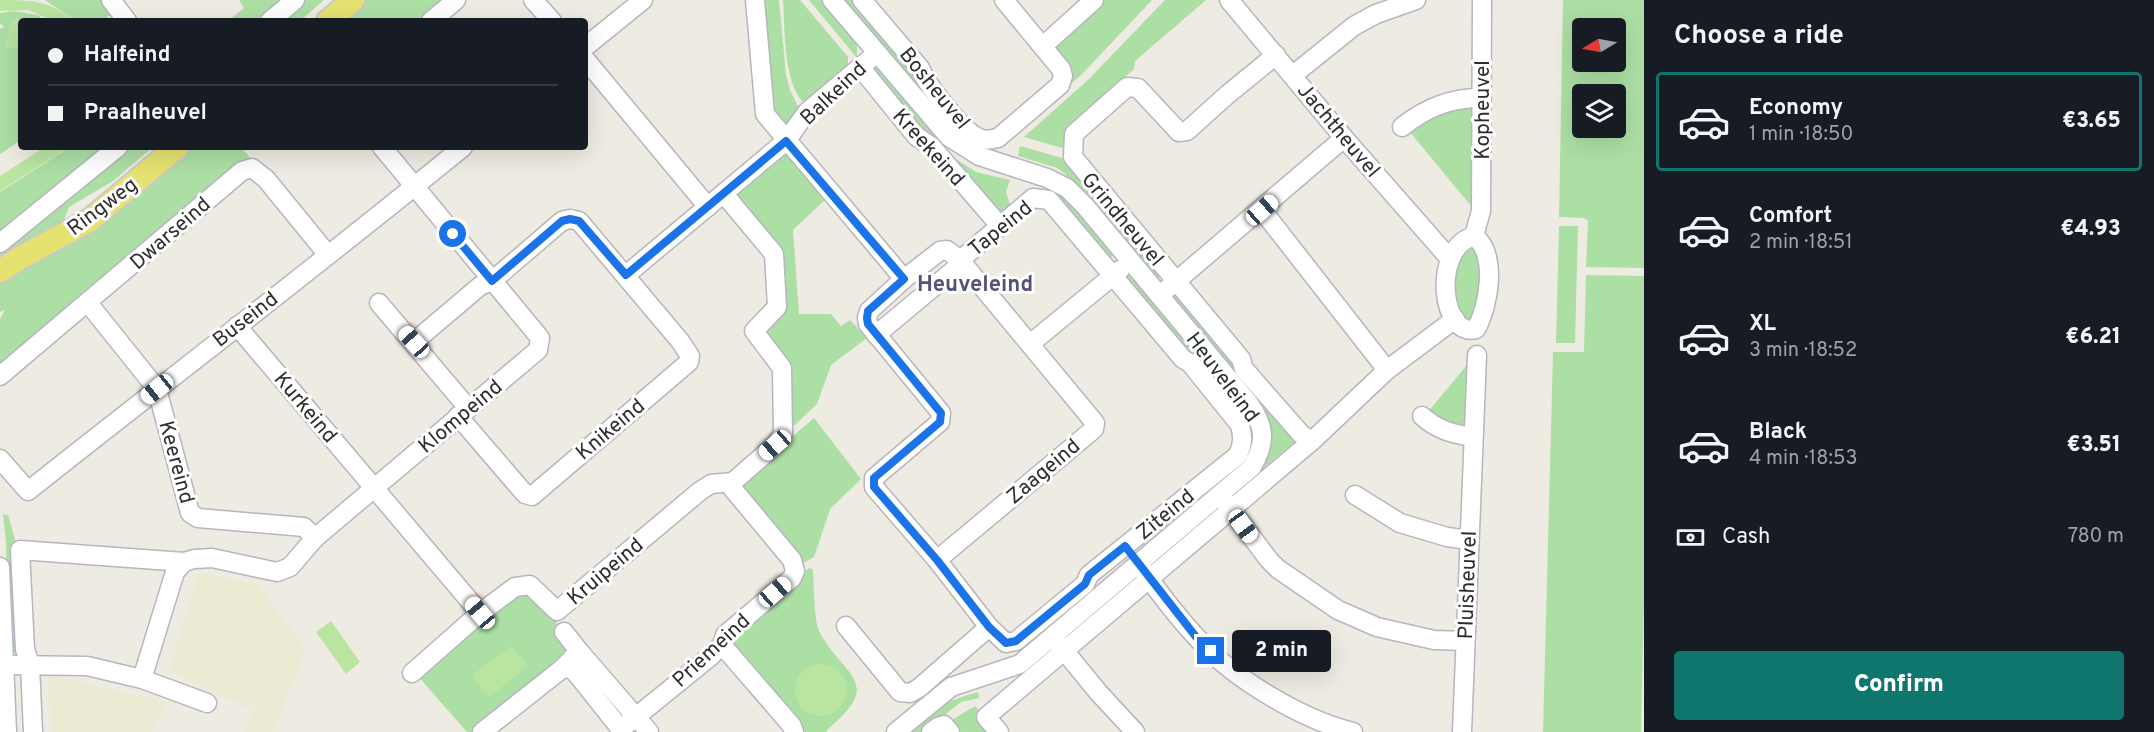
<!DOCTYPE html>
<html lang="en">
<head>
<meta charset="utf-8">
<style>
	body { margin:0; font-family:Overpass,sans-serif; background:#20242c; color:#f1f3f6; height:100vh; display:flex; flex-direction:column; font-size:22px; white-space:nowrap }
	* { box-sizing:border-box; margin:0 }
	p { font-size:20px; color:#9ea1a6 }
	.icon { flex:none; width:33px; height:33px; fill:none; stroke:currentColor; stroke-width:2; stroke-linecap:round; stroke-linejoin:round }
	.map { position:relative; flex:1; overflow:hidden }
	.drawer { display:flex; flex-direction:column; background:#171b24; width:510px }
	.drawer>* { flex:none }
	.guide { position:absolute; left:18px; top:18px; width:570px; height:132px; border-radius:6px; box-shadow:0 6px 24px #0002; display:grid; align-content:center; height:132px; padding:0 30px; background:#171b24 }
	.needle { width:39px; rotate:260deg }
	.buttons { position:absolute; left:1572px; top:18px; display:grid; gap:12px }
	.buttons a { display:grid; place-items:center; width:54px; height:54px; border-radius:6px; background:#171b24; box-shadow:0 6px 24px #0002; font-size:30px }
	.end { position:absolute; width:27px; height:27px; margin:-14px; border:8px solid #1a73e8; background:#fff; box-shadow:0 0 0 3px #fff }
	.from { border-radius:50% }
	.bubble { position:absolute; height:42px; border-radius:6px; background:#171b24; box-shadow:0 6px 24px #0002; font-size:20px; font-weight:800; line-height:42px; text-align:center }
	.car { position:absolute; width:18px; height:36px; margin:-18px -9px; border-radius:8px; box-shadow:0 0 4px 2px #0007; background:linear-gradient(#fff 24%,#345 0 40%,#fff 0 76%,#345 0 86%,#fff 0) }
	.guide b { display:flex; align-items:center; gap:21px; height:57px; font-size:22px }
	.guide b+b { border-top:2px solid #363941 }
	.guide i { width:15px; height:15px; background:#f1f3f6 }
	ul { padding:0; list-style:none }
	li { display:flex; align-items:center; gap:18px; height:99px; margin:0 12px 9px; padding:0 18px; border:3px solid transparent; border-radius:6px }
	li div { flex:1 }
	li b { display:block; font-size:22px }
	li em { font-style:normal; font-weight:800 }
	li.active { border-color:#0f766e }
	li>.icon { width:54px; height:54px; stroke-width:1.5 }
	h2 { padding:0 30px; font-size:27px; line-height:72px }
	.pay { display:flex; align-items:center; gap:15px; height:66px; padding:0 30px; font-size:22px }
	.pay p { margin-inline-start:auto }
	.cta { display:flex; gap:12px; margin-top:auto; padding:12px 30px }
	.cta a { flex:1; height:69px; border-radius:6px; background:#0f766e; color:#fff; font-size:24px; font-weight:800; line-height:69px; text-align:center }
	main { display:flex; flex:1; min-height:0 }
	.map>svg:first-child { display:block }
	.education { fill:#edead4 }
	.green { fill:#acdfa4; fill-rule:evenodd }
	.pitch { fill:#bae5a1 }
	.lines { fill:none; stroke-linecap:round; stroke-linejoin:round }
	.minor-casing { stroke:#b6b5c0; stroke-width:21 }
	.major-casing { stroke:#c9c9c9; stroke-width:26 }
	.minor { stroke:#fff; stroke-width:18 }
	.major { stroke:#e5e270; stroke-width:22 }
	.route { stroke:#1a73e8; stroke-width:8 }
	.labels { text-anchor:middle; stroke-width:6; stroke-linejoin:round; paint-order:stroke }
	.street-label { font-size:21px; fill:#2e2e2e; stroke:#fff }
	.neighbourhood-label { font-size:22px; font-weight:bold; fill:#53527b; stroke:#fff }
</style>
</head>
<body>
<main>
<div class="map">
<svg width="1644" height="732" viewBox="0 0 1644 732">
	<rect width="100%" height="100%" fill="#eeebe2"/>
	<g class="education">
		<path d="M199,573L257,583L306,650L273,732H244L256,705L248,710L242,705L169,671Z"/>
		<path d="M48,675L168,702L152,732H51Z"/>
	</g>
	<g class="green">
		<path d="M45,0H105L116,15L107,16L111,21H76Z"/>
		<path d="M239,0H282L257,21H228L244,8Z"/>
		<path d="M301,0H324L300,21H276Z"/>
		<path d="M362,0H445L420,21H338Z"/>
		<path d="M761,0H779L786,75L790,90L801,113L790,128L768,113Z"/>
		<path d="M783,0H800L848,57V68L806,105C783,86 785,29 783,0Z"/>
		<path d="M809,0H821L857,43V58Z"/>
		<path d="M845,0H853L910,66L916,85Z"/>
		<path d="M1101,0H1152L1083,73L1060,94L1048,47Z"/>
		<path d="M1165,0H1206L1135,61L1134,69L1070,124L1069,150L1024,137L1089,79Z"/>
		<path d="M1563,0H1644V268L1586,267L1588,221L1584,218L1559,217ZM1582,28H1616V62H1582ZM1582,94H1616V128H1582Z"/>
		<path d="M13,11L38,15L44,21L21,22L16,18L10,26L6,48L21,47V140L0,154V29L4,27L2,24L0,25V13Z"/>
		<path d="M878,66L950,155L976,172L1010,180L1006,192L1011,208L998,218L920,134L869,73Z"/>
		<path d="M1455,103L1477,108L1472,207L1409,131Z"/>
		<path d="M1020,146L1069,160L1163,275L1157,280L1064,173L1057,168L1018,156Z"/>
		<path d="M70,147H108L0,237V192Z"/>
		<path d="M125,147H153L113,181L69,207L63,222L0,255V252Z"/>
		<path d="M189,147H241L251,159L0,365V319L5,310L0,312V275L132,195Z"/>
		<path d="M790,153L827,198L793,230L799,314H831L841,326L850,320L867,338L831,365L817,404L795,425L787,428L785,363L760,331L782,310L778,252L733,195L779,155Z"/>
		<path d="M1041,188C1073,195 1094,231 1113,254L1110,260L1104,261Z"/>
		<path d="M1559,226H1578L1575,343H1556Z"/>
		<path d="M1471,242L1485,275L1473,324L1461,317L1452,295L1455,265Z"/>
		<path d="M1131,275L1195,353L1182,354L1120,280Z"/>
		<path d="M1586,275L1644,276V601L1641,732H1543L1553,352H1584Z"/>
		<path d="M1178,292L1233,357L1234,370L1172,298Z"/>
		<path d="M1471,360V419L1464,429H1460L1428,412Z"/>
		<path d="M1260,401L1271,404L1296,441L1257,473C1268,444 1277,430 1260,401Z"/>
		<path d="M814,418L861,479L830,509L814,557L798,566L738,483Z"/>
		<path d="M3,514L8,515L16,543L13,544L19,651L16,654L9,650L6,541Z"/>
		<path d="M809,568L813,570C814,583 814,621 819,631C843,677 886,681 827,730V732H798L728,647L729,638Z"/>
		<path d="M517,590L530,591L556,621L558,630L570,648L472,732H467L416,674Z"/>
		<path d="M978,692L979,698L961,702L923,732H907C933,710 944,701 978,692Z"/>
		<path d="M975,706L982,714L991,732H961L952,720Z"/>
	</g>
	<g class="pitch">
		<path d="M0,0C32,0 49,0 74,21H54L28,10L0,11Z"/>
		<path d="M15,18L21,22V47L6,48L10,26Z"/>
		<path d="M45,147H69L0,191V176Z"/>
		<path d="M331,621L360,662L346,674L316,632Z"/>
		<path d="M512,646L528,666L489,697L472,675Z"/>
		<circle cx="821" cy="690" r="26"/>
	</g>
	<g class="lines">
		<g class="minor-casing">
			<g id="minor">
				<path d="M111,0L127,21"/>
				<path d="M533,0L552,21"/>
				<path d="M755,0L765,114L904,279"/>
				<path d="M832,0L949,137L979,156L1047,178L1067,188L1085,206L1248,402C1265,426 1267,441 1252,467L1020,664L951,687L896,732"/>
				<path d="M862,0L920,68C927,85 959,126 975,136C983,141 989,140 998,138L1060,85L1063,76L1061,69L1004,0"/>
				<path d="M1229,0L1344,138L1450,259"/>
				<path d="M270,21L295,0"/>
				<path d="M431,21L456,0"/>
				<path d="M1043,46L1094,0"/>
				<path d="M585,47L643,0"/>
				<path d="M1276,55L1227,95L1187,131L1179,132L1138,88L1127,87L1074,134L1073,157L1241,359L1244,369L1301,434L1312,441"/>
				<path d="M585,59L708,207"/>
				<path d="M860,67L916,136L932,147L1000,226"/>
				<path d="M1293,75L1354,26L1376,14L1416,0"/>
				<path d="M1402,127C1424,109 1452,97 1482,98"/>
				<path d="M724,194L774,254L777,307L754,331L782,368L783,434L775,445L733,482"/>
				<path d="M1262,210L1387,370"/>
				<path d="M1474,236C1498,254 1489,306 1476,329C1441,339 1431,248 1474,236L1481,211L1482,0"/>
				<path d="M0,243L118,147"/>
				<path d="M626,275L786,141L807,112L877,53"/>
				<path d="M1167,289L1344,138"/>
				<path d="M88,303L157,389L190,513L198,518L304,527L315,538"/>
				<path d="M379,303L468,408"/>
				<path d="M237,326L480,613"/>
				<path d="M414,342L480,286L492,281L562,221L570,219L579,221L680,341L690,356L689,362L532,496L525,494L458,416"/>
				<path d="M1030,344L1120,270"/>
				<path d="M0,376L242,171L252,168L266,179L328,255"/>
				<path d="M1422,416C1437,430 1453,434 1473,437"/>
				<path d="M0,459L28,491C173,376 320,264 463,147"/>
				<path d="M1355,495L1400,523L1447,537L1469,540"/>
				<path d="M1224,500L1269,560L1278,569L1338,610L1377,627L1434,640L1465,641"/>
				<path d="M937,560L1094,429L1095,423L960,260L947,250L940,251L904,279L869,311L867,318L868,324L941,413L940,422L874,478V487L937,560L989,627"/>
				<path d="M0,567L7,732"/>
				<path d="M1142,569C1160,594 1179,619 1200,641C1234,679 1303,720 1353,732"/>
				<path d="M846,626L900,692L910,693L919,688L989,627L1006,643L1016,641L1085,584L1089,575L1238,455C1243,444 1243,436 1240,425L1190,363L1183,359L1049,200L1033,198L960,260L955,269L876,335"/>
				<path d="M564,632L579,651"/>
				<path d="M1058,643L1098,692L1135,732"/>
				<path d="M722,645L792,726L794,732"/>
				<path d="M4,665L87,666L142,679L175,572L184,562L194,559L212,558L277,572L290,567L315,538L538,350L540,338L382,147"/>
				<path d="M563,668L579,651L649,732"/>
				<path d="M412,673L480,613L515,587L530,585L557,611L700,491L711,484L733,482"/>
				<path d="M142,679L207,703"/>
				<path d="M621,729L711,656L722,645L725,635L792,578L795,571L792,560L732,488L733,482"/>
				<path d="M33,732L30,665L25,649L20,550L184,562"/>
				<path d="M482,732L563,668L572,669L580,678L623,732"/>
				<path d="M931,732L938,727L944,725L950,732"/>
				<path d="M999,732L986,717L1312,441L1387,370L1455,319"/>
				<path d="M1462,732L1477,355"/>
			</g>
		</g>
		<g class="major-casing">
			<g id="major">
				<path d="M328,21L353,0"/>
				<path d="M0,271L20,258L90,220L177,147"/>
			</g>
		</g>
		<use href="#minor" class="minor"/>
		<use href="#major" class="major"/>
	</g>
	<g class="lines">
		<path class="route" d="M453,234L492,281L562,221L570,219L579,221L626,275L786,141L904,279L868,311L867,318L868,324L941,413L940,422L874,478V487L937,560L989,627L1006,643L1016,641L1085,584L1089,575L1125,546L1200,642L1211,651"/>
	</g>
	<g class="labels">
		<g class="street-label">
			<text transform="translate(935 88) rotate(51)" y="7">Bosheuvel</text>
			<text transform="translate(833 93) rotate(-43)" y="7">Balkeind</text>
			<text transform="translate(1482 110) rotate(-90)" y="7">Kopheuvel</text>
			<text transform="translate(1339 130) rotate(50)" y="7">Jachtheuvel</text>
			<text transform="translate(929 147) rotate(48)" y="7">Kreekeind</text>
			<text transform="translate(102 206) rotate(-37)" y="7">Ringweg</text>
			<text transform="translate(1123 219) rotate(50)" y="7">Grindheuvel</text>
			<text transform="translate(1000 228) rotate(-39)" y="7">Tapeind</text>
			<text transform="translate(170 233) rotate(-41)" y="7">Dwarseind</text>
			<text transform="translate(245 319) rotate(-38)" y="7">Buseind</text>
			<text transform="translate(1223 377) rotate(53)" y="7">Heuveleind</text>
			<text transform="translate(306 407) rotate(50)" y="7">Kurkeind</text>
			<text transform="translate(460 416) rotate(-40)" y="7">Klompeind</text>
			<text transform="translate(610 429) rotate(-40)" y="7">Knikeind</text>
			<text transform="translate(177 462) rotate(75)" y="7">Keereind</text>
			<text transform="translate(1043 471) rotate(-40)" y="7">Zaageind</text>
			<text transform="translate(1165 514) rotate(-39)" y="7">Ziteind</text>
			<text transform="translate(605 571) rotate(-40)" y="7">Kruipeind</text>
			<text transform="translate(1467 585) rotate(-88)" y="7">Pluisheuvel</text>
			<text transform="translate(711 650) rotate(-43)" y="7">Priemeind</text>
		</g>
		<g class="neighbourhood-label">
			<text x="975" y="291">Heuveleind</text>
		</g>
	</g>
</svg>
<div class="buttons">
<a><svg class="needle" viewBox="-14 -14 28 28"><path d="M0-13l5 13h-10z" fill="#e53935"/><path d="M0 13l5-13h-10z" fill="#9ea1a6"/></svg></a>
<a><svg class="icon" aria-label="layers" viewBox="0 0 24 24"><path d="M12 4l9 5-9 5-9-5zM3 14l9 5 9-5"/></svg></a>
</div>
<i class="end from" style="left:453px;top:234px"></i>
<i class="end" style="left:1211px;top:651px"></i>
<div class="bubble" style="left:1232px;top:630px;width:99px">2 min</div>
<i class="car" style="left:1262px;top:210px;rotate:49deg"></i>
<i class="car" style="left:414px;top:342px;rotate:318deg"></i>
<i class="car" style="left:157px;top:389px;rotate:231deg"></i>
<i class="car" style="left:775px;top:445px;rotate:229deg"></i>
<i class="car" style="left:1243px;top:526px;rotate:144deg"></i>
<i class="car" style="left:775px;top:592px;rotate:49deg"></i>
<i class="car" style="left:480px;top:613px;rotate:320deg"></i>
<div class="guide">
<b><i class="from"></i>Halfeind</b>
<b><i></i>Praalheuvel</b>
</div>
</div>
<section class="drawer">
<h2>Choose a ride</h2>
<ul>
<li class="active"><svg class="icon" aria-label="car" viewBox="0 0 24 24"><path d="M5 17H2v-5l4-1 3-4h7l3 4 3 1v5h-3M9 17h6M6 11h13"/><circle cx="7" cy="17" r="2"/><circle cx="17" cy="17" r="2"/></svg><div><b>Economy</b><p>1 min · 18:50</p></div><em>€3.65</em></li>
<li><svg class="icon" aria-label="car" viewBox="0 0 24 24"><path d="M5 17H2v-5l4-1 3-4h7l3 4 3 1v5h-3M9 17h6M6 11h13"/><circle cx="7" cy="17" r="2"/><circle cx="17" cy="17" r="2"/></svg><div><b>Comfort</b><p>2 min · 18:51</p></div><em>€4.93</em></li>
<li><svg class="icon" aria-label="car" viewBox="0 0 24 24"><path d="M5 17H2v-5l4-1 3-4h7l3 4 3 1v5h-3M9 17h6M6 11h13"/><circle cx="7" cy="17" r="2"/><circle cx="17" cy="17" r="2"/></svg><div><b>XL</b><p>3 min · 18:52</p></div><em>€6.21</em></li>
<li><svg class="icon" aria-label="car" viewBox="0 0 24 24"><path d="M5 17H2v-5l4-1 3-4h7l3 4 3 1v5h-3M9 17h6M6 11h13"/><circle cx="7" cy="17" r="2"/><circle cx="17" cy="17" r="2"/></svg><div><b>Black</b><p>4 min · 18:53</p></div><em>€3.51</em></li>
</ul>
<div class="pay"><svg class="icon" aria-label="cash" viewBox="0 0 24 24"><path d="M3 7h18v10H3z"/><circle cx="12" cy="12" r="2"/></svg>Cash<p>780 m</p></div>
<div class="cta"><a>Confirm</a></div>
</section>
</main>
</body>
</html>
